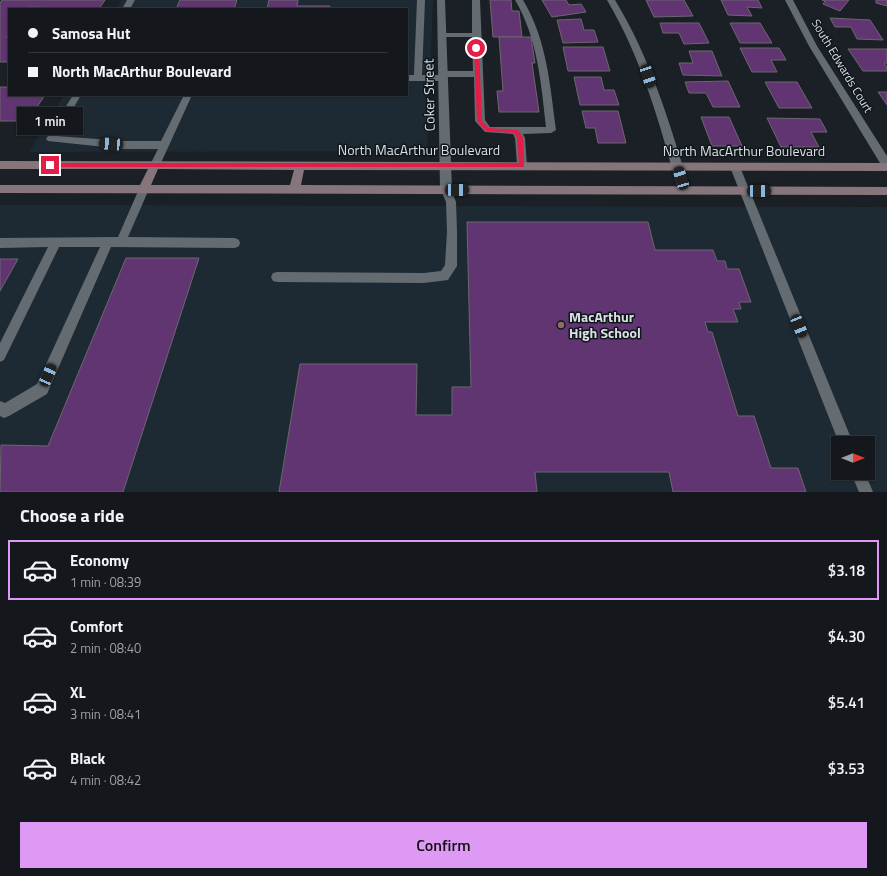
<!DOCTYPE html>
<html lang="en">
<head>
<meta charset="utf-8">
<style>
	body { margin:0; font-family:"Titillium Web",sans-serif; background:#212529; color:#f1f3f6; height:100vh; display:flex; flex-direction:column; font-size:15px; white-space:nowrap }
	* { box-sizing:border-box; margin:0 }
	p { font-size:13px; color:#9da0a3 }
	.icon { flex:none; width:22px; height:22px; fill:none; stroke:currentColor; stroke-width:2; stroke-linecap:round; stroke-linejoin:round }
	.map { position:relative; height:492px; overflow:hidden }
	.panel { display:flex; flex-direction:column; background:#14181c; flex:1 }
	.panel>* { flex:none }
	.top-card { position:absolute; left:8px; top:8px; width:400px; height:88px; border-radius:0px; box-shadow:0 1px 3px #0004,0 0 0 1px #33373b; display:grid; align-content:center; height:88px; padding:0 20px; background:#14181c }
	.needle { width:26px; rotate:90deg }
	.controls { position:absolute; left:831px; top:436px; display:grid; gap:8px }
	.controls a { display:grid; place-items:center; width:44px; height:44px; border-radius:0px; background:#14181c; box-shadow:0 1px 3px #0004,0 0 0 1px #33373b; font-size:20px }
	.end { position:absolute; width:18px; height:18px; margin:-9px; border:5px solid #e11d48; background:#fff; box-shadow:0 0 0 2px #fff }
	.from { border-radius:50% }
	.bubble { position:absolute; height:28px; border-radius:0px; background:#14181c; box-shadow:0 1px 3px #0004,0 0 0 1px #33373b; font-size:13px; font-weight:600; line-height:28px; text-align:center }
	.car { position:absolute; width:12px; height:24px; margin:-12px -6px; border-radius:5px; box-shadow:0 0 3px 1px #0007; background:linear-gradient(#222 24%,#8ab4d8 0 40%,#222 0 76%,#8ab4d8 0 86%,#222 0) }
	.top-card b { display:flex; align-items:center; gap:14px; height:38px; font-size:15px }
	.top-card b+b { border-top:1px solid #33373b }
	.top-card i { width:10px; height:10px; background:#f1f3f6 }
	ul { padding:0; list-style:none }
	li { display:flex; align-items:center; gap:12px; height:60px; margin:0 8px 6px; padding:0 12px; border:2px solid transparent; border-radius:0px }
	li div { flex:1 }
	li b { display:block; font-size:15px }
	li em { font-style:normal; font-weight:600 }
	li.current { border-color:#dd99f3 }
	li>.icon { width:36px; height:36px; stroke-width:1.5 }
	h2 { padding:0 20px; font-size:18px; line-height:48px }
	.primary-button { display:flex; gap:8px; margin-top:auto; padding:8px 20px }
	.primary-button a { flex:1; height:46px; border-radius:0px; background:#dd99f3; color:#111; font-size:16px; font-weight:600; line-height:46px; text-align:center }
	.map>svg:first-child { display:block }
	.built { fill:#1e2a33; fill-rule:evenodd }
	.building { fill:#603571; stroke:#6c676f }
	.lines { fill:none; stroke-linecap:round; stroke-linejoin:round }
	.lane { fill:#646c72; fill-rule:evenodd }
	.street { fill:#646c72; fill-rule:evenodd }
	.secondary { fill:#86757b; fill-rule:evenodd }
	.route { fill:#e11d48 }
	.education-dot { fill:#8d6e63; stroke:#10171c; stroke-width:1.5 }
	.labels { text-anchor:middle; stroke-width:3; stroke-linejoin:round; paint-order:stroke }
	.far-street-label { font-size:12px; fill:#dbdfe3; stroke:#10171c }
	.street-label { font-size:14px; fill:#dbdfe3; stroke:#10171c }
	.poi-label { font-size:14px; font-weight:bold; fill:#dbdfe3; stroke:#10171c; text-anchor:start }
</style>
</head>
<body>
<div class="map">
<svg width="887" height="492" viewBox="0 0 887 492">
	<rect width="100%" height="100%" fill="#1a2025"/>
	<g class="built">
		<path d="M122,0H433L427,151L29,152L64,95H407V9H116Z"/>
		<path d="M0,205L887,207V492H0ZM838,443H868V473H838Z"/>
	</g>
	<g class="building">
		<path d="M2,0H105L99,9L29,7L28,9H9V34L6,37H9V62H0V3Z"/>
		<path d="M180,0H237L234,9H176Z"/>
		<path d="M269,0H298L297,6H330L329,9H267Z"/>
		<path d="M490,0H511L512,11H519L522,37H493Z"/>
		<path d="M542,0H566L569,5L581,4L586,12L552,17Z"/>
		<path d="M646,0H684L693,16L654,17Z"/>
		<path d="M721,0H758L762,8L747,7L752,16L728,15Z"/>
		<path d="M822,0H849L840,11L823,4L825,1Z"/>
		<path d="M876,0H887V6L876,3Z"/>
		<path d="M830,18L870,20L883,40L857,39L851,27H835Z"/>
		<path d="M581,19L584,30H594L598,42L563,43L557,20Z"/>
		<path d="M660,23H699L709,43L684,44L679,33H663Z"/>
		<path d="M730,23H760L772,43H740Z"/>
		<path d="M499,37H531L535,63H532L539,112H499L497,91H503Z"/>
		<path d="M563,47H603L610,71H568Z"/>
		<path d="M740,48H779L786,60H771L777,72H752Z"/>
		<path d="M848,49H887V63H884L887,67V71H863Z"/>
		<path d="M689,51H712L722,76L683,75L679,63H693Z"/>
		<path d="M574,77H601L604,90H614L619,105H580Z"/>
		<path d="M728,81L740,107H713L706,93H689L685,82Z"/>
		<path d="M765,82H797L812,108H779Z"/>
		<path d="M0,87H9V95H45L31,116H25L21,121H0Z"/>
		<path d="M878,92H887V105Z"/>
		<path d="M582,111H618L626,143H598L595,128H586Z"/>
		<path d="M701,117H729L742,146H712Z"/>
		<path d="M767,118L820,119L827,132H811L819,147H781Z"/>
		<path d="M467,222H648L655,250H713L717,261H725L727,269H739L751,302H739L741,309H733L738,322H705L708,332H712L738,416H754L771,468H798L806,492H673L669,472H535L537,492H279L300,364H417L416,415H452V387H471Z"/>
		<path d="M126,258H199L123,492H0L1,445L48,446Z"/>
		<path d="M0,259H18L0,291Z"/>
	</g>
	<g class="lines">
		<g class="lane">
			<path d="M127,0H135L130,9H122Z"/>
			<path d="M417,0H425L422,75H439L440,72L443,71H473L472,37H442L438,35L442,33H472V0H480L485,120L490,127H546C541,83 538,39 515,0H523C547,40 550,85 556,130L551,133L523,134L525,138L527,165L525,168H519L517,165L515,138L513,134L485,132L475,121L474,77H447L446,80L443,81H407V75H414Z"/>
			<path d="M73,95H81L57,136L124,141H161L184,95H192L160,165L158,168H152L150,165L158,149H124L48,141L46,139Z"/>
			<path d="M735,163L738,164L740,167L853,443H839L730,167L732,164Z"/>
			<path d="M144,185L148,186L149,189L128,237L235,238L239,240L240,243L239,246L235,248L111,247L47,394L9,416L4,418L0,416V401L5,403L37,384L100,247H59L4,360L0,362V343L48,247L0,248V238L118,237L139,189L140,186Z"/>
			<path d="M446,186L450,187L456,202L457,232V266L448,280L424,283L277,282L273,281L271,277L273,273L277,272L424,273L441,271L445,265L447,232L446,202L441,190L442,187Z"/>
			<path d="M851,473H865L873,492H859Z"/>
		</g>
		<g class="street">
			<path d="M437,0H445L452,190L450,193L446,194L442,193L440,190Z"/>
			<path d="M607,0H615C651,59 670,124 690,190L688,193L684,194L680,193L678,190C660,124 642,59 607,0Z"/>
			<path d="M785,0H793L817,46L887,156V169L883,168L809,46Z"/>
		</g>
		<path class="secondary" d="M0,161L887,163V171L304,170L301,185L887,187V195L0,193V185H140L148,169H0ZM158,169L294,170L290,185H151Z"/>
	</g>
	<path class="route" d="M476,46L479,48L482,121L489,128L518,130L523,138L524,167H50L47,165L50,163H519L517,138L514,133L486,131L477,121L474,48Z"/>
	<circle class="education-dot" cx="561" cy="325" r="4"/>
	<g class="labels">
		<g class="far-street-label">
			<text transform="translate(842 66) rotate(59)" y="4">South Edwards Court</text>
		</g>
		<g class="street-label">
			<text transform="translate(429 95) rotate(-91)" y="5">Coker Street</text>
			<text x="419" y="155">North MacArthur Boulevard</text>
			<text x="744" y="156">North MacArthur Boulevard</text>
		</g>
		<g class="poi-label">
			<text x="569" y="322">MacArthur<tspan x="569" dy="16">High School</tspan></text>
		</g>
	</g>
</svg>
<div class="controls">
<a><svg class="needle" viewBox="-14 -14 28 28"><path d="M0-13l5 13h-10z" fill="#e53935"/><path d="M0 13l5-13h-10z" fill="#9da0a3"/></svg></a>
</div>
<i class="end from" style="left:476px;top:48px"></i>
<i class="end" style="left:50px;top:165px"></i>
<div class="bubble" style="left:17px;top:107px;width:66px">1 min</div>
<i class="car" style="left:648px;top:76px;rotate:162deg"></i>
<i class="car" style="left:111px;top:144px;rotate:274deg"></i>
<i class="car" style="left:681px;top:178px;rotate:343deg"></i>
<i class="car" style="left:457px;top:190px;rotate:90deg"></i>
<i class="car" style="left:759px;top:191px;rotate:90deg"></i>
<i class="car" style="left:799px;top:326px;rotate:158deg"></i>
<i class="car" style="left:48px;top:375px;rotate:24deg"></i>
<div class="top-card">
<b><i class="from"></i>Samosa Hut</b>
<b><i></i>North MacArthur Boulevard</b>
</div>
</div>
<section class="panel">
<h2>Choose a ride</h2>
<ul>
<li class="current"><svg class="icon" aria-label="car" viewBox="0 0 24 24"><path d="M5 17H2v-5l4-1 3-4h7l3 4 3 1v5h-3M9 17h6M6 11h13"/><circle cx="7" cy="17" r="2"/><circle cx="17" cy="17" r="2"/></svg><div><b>Economy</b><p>1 min · 08:39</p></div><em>$3.18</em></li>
<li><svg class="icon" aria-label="car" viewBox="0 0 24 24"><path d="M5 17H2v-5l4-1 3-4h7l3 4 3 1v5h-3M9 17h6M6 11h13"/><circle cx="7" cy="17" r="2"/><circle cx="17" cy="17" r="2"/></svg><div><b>Comfort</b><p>2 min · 08:40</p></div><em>$4.30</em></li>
<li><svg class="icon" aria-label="car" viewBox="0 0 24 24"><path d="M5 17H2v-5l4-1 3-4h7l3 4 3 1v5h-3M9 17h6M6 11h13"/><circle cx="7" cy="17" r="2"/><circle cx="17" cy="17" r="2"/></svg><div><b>XL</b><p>3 min · 08:41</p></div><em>$5.41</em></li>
<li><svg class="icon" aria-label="car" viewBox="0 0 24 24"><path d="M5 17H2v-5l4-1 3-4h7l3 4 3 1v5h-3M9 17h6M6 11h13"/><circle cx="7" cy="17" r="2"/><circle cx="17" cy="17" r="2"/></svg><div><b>Black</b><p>4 min · 08:42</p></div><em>$3.53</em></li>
</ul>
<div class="primary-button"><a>Confirm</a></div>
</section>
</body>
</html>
